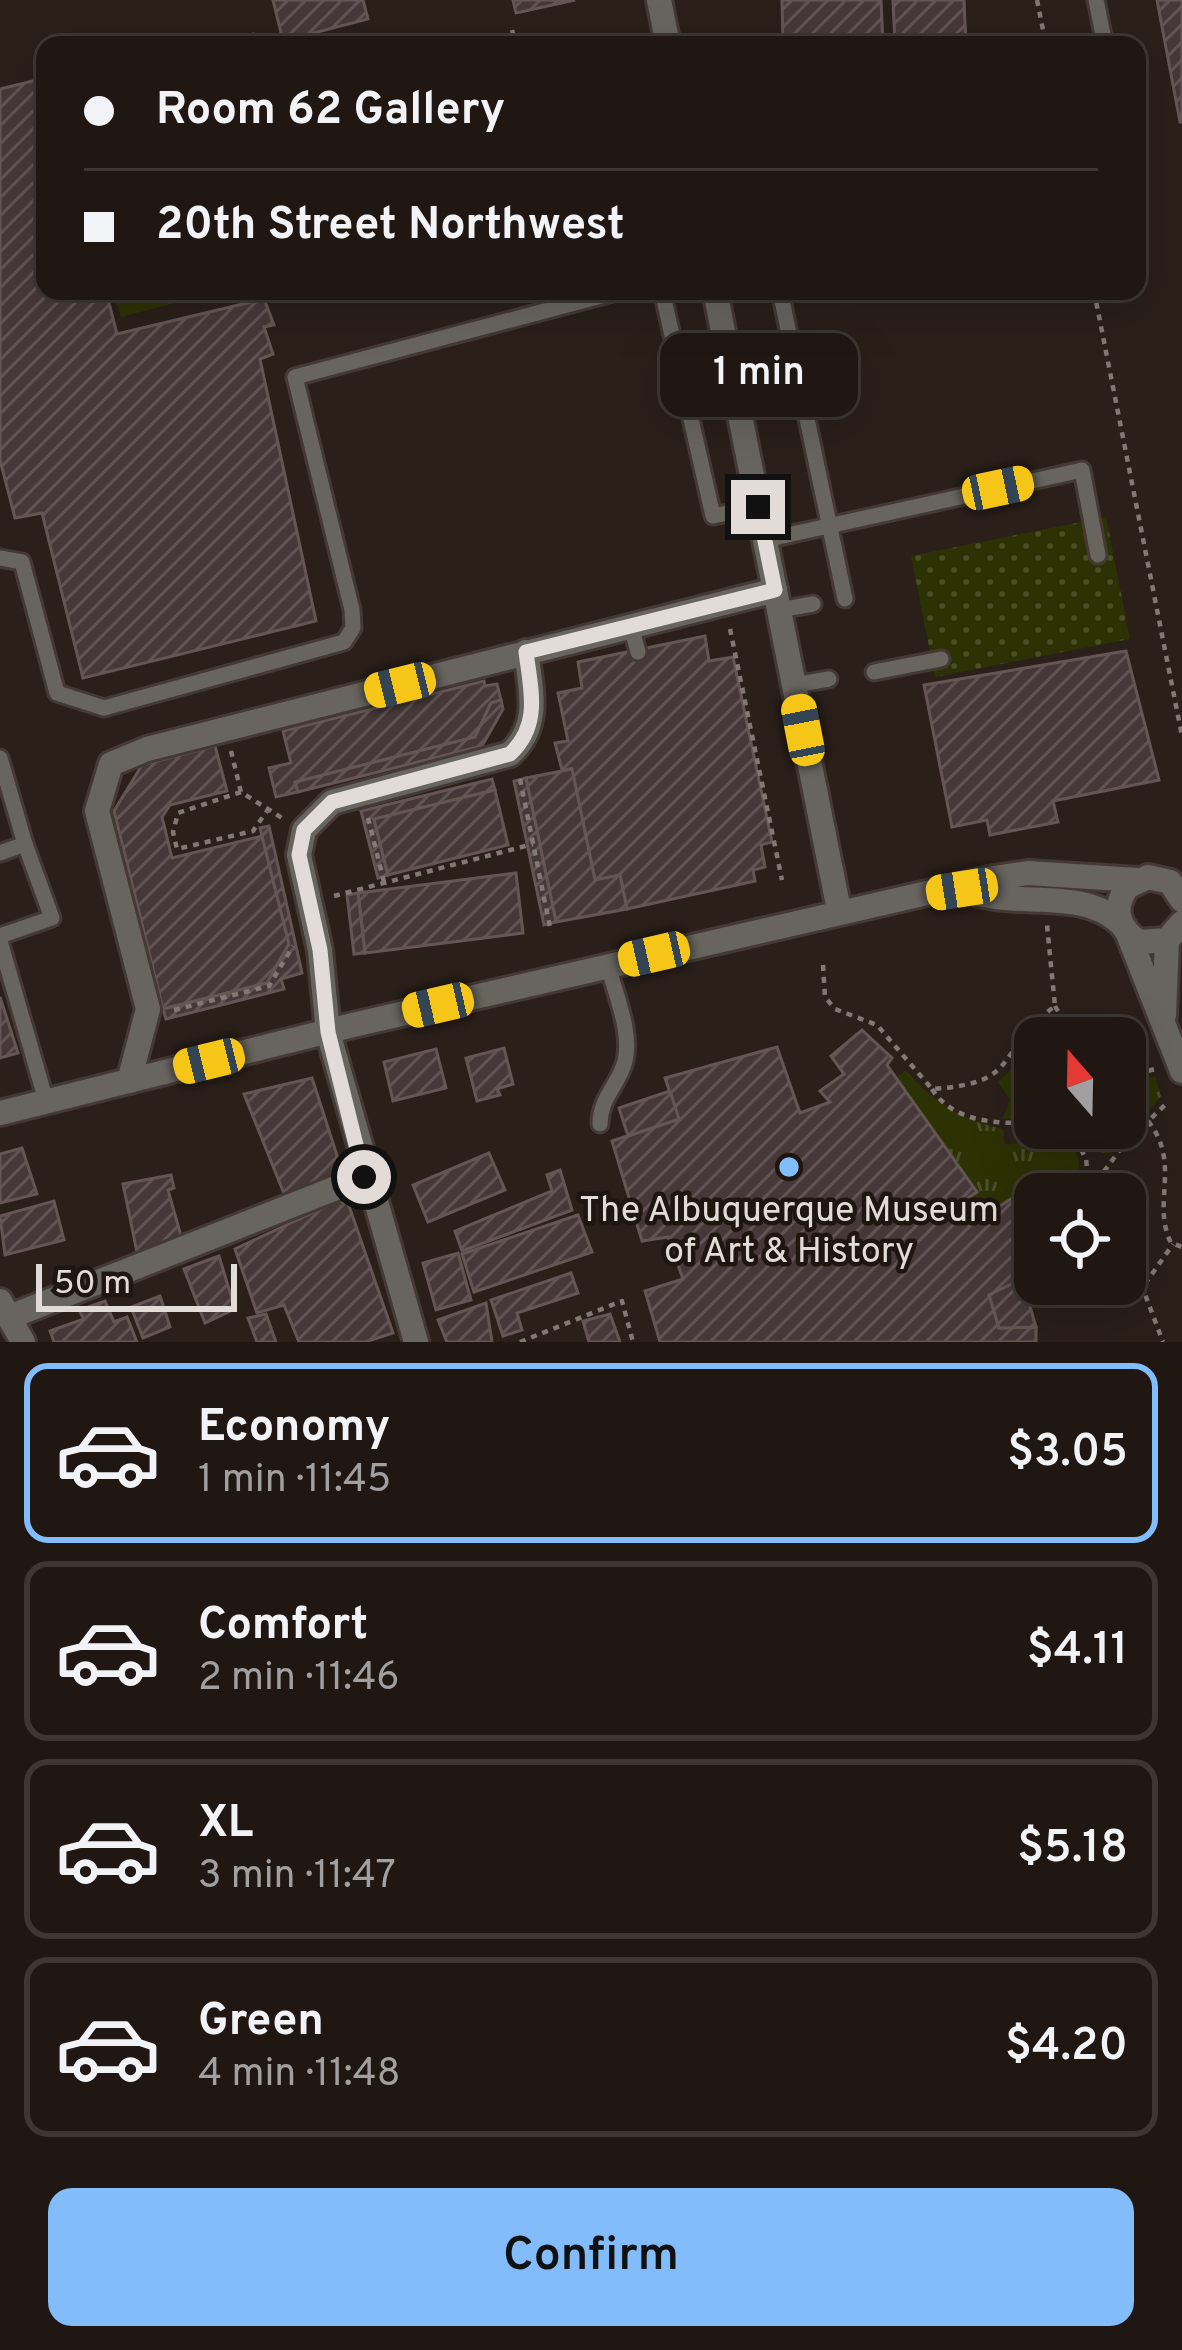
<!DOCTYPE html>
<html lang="en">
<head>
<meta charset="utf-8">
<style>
	body { margin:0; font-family:Overpass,sans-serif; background:#28201c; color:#f1f3f6; height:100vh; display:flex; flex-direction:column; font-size:45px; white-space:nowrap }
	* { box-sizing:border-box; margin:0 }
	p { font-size:39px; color:#a29fa0 }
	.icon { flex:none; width:66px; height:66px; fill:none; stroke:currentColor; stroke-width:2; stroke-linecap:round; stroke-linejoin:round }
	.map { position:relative; height:1342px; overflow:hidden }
	.drawer { display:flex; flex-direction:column; background:#201713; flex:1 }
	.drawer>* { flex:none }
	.guide { position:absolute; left:36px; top:36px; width:1110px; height:264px; border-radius:24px; box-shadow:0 12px 48px #0002,0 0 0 3px #3d3633; display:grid; align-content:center; height:264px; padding:0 48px; background:#201713 }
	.needle { width:78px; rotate:340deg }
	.buttons { position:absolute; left:1014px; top:1017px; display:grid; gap:24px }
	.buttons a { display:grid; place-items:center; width:132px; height:132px; border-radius:24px; background:#201713; box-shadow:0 12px 48px #0002,0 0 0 3px #3d3633; font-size:60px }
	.scale { position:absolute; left:36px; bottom:30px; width:201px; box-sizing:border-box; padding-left:12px; border:6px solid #e3dbd7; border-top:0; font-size:33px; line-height:42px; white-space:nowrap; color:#e3dbd7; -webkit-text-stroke:9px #201610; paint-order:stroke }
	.end { position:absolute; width:54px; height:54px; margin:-27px; border:15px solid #e3dbd7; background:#111; box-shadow:0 0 0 6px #111 }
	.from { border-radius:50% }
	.bubble { position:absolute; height:84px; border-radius:24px; background:#201713; box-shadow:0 12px 48px #0002,0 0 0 3px #3d3633; font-size:39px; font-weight:600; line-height:84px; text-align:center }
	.car { position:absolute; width:36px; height:72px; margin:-36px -18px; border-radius:15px; box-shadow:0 0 9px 3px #0007; background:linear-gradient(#f5c518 24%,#345 0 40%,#f5c518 0 76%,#345 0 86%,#f5c518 0) }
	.guide b { display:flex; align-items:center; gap:42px; height:114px; font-size:45px }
	.guide b+b { border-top:3px solid #3d3633 }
	.guide i { width:30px; height:30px; background:#f1f3f6 }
	ul { padding:21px 0 0; list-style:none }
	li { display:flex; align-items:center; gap:36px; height:180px; margin:0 24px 18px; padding:0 24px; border:6px solid #3d3633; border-radius:24px }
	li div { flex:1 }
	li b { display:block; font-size:45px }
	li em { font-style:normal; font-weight:600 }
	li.on { border-color:#82bcfa }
	li>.icon { width:108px; height:108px; stroke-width:1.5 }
	.action { display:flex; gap:24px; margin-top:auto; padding:24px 48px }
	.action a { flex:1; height:138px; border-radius:24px; background:#82bcfa; color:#111; font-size:48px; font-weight:600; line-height:138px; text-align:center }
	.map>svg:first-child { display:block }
	.grass { fill:url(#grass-tufts) }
	.park { fill:url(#park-dots) }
	.building { fill:url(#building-hatch); stroke:#655655; stroke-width:3 }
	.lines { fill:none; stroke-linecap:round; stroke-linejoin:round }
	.service-casing { stroke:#443934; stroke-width:21 }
	.minor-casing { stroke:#443934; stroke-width:30 }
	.tertiary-casing { stroke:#443934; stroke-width:30 }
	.path { stroke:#827974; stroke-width:4.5; stroke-dasharray:6 6; stroke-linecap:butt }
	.service { stroke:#68655f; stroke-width:15 }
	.minor { stroke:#68655f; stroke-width:24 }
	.tertiary { stroke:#68655f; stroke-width:24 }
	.route { stroke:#e3dbd7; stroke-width:15 }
	.poi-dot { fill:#82bcfa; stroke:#201610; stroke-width:4.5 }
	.labels { text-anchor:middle; stroke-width:9; stroke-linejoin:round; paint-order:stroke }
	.poi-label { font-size:36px; fill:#e3dbd7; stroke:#201610 }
</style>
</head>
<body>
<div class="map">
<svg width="1182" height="1342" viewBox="0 0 1182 1342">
	<defs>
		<pattern id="grass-tufts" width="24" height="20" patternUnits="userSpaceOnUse" patternTransform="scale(3)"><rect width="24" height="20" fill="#2c3204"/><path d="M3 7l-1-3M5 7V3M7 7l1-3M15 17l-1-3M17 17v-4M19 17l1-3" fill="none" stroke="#4a4f28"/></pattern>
		<pattern id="park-dots" width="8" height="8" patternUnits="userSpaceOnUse" patternTransform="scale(3)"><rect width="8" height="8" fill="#2c3204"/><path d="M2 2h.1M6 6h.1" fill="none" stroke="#4a4f28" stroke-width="1.8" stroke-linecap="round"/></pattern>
		<pattern id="building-hatch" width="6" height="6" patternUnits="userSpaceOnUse" patternTransform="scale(3)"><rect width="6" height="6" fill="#463838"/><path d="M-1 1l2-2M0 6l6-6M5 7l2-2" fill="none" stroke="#615454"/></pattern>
	</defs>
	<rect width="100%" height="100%" fill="#2a1f19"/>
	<g class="grass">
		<path d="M114,291H219L121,317Z"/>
		<path d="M1029,1035L1058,1038H1035V1118L1002,1119L1010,1100L998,1082L1023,1059Z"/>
		<path d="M906,1070C934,1103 961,1120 1003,1129L1005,1144L1047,1142L1049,1128H1063L1079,1161L1080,1194C1056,1194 1042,1180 1017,1185L1022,1192L970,1225L962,1202L976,1192L896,1078Z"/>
		<path d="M1155,1076L1161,1096L1111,1153L1097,1152L1082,1128H1125V1087Z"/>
	</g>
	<path class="park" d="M1106,517L1130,639L935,677L911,556Z"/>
	<g class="building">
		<path d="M273,0H363L368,19L283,41Z"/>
		<path d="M513,0H575L516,13Z"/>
		<path d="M782,0H881L883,45H783Z"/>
		<path d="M893,0H964L966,45H895Z"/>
		<path d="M1157,0H1182V122H1180Z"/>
		<path d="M253,34L256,45H216V44Z"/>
		<path d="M45,78V291H106L117,334L264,299L274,325L264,327L273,354L260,359L316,621L83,678L42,513L15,518L0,460V89Z"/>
		<path d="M705,636L709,661L733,657L772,842L761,845L765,867L753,870L755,881L627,909L620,875L595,880L572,769L562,770L555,743L568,741L558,693L582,688L578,662Z"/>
		<path d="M1126,651L1159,780L1053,801L1058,822L990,835L987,820L952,827L924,685Z"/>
		<path d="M484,681L485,686L497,684L501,700L491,703L475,737L295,782L298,792L276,797L269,768L291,763L283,731Z"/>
		<path d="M501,700L503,709L482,746L298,792L295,782L475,737L491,703Z"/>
		<path d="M215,746L227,791L170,805L162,817L172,858L262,836L289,944L267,983L163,1009L114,811L142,765Z"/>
		<path d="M572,769L595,880L620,875L627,909L556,922L526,778Z"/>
		<path d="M526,778L556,922L544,925L514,781Z"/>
		<path d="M492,779L495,790L374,819L388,875L378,878L361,811Z"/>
		<path d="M495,790L508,845L388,875L374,819Z"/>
		<path d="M269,826L302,973L281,979L284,989L166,1019L163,1009L267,983L289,944L260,828Z"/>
		<path d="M516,873L523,933L365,953L358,893Z"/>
		<path d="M358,893L365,953L354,954L347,895Z"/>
		<path d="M0,997L18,1053L0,1058Z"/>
		<path d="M862,1030L892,1058L887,1065L977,1192L962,1202L970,1225L1022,1192L1035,1219V1274L989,1295L999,1328L1036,1327V1342H660L645,1291L683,1279L668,1237L642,1241L612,1141L679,1119L665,1078L777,1047L800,1113L830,1102L820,1091L844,1074L831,1056Z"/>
		<path d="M504,1048L513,1084L497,1089L500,1095L477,1101L466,1058Z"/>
		<path d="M436,1049L446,1088L393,1101L384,1062Z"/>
		<path d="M312,1078L342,1171L285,1196L244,1094Z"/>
		<path d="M670,1091L679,1119L628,1136L619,1108Z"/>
		<path d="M22,1148L37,1194L0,1203V1154Z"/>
		<path d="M489,1153L505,1190L428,1222L413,1185Z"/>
		<path d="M560,1170L572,1210L462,1251L455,1231L552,1191L547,1175Z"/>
		<path d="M171,1175L174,1188L168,1190L183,1243L138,1257L123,1184Z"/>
		<path d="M54,1201L64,1240L5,1255L0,1216Z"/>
		<path d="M338,1201L348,1203L393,1333L365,1342H299L284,1305L257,1313L235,1249Z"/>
		<path d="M578,1215L592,1252L474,1292L462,1254Z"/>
		<path d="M458,1253L471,1300L436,1310L423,1263Z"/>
		<path d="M219,1256L235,1309L205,1323L184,1269Z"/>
		<path d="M571,1273L578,1293L517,1313L522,1330L503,1336L491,1300Z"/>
		<path d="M1022,1279L1036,1327L999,1328L989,1295Z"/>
		<path d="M160,1296L170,1327L143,1338L131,1307Z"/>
		<path d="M105,1301L114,1322L127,1317L137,1342H54L50,1331L84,1319L79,1310Z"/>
		<path d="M486,1303L492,1342H447L438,1320Z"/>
		<path d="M266,1314L276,1342H257L248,1318Z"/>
		<path d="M610,1314L620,1342H589L583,1321Z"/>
	</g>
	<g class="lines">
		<g class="service-casing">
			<g id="service">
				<path d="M1096,0L1105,45"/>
				<path d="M662,291L713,516L758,507"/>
				<path d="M780,291L845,599"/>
				<path d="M765,540L1082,470L1098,555"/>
				<path d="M0,558L22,562L57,693L104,708L344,642L353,628L352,610L295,377L620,291"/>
				<path d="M779,610L813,604"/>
				<path d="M631,626L638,652"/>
				<path d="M874,672L941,659"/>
				<path d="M794,685L829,679"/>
				<path d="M0,758L25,844"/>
				<path d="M0,853L25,844L52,918L0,936"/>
				<path d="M0,941L46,1101"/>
				<path d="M600,1124C600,1097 619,1085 625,1061C632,1031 615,994 608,965"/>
			</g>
		</g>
		<g class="minor-casing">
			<g id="minor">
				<path d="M659,0L668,45"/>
				<path d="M715,291L839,910"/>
				<path d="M1128,934L1182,1071"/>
				<path d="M1164,1015L1167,940"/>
				<path d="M328,1032L320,950L299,855L304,830L332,802L510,754C541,725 531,691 526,652"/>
				<path d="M129,1081L148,1009L97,811L111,764L147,749L775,590"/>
				<path d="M0,1301L23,1342"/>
				<path d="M12,1316L364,1177"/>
			</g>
		</g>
		<g class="tertiary-casing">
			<g id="tertiary">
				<path d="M962,888C1011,911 1079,885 1120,923"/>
				<path d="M1182,900L1170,882L1148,877L1127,887C1112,909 1118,928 1139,942L1167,940L1182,923"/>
				<path d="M328,1032L416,1342"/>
				<path d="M0,1113L353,1025L988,879L1028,873L1137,880"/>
			</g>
		</g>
		<g class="path">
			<path d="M1037,0L1046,45"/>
			<path d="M512,30L516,45"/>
			<path d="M1094,291L1182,736"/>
			<path d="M730,629L782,880"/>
			<path d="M231,751L241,792L282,818"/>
			<path d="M520,779L551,932"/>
			<path d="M241,792L178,813L173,832L177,849L253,831L267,811"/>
			<path d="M368,818L384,882"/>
			<path d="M334,896L533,844"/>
			<path d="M823,965L825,997L835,1009L877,1025L932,1089C1025,1083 992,1052 1055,1006L1047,925"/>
			<path d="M1055,1006L1073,1038"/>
			<path d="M174,1010L269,986L293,946"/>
			<path d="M1125,1060L1148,1051"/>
			<path d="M1125,1077L1155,1069"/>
			<path d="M932,1089C952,1122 1000,1125 1035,1122"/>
			<path d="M1148,1121C1182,1164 1151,1203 1171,1243L1182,1247"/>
			<path d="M1070,1128L1086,1159L1090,1194"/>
			<path d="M1103,1169L1133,1191L1134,1265L1163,1342"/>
			<path d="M1090,1191L1124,1144L1166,1104"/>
			<path d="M1145,1284L1173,1244"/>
			<path d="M520,1342L622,1301L633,1342"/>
		</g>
		<use href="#service" class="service"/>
		<use href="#minor" class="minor"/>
		<use href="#tertiary" class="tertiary"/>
	</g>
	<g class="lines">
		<path class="route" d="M364,1177L328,1032L320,950L299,855L304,830L332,802L510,754C541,725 531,691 526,652L775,590L758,507"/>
	</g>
	<circle class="poi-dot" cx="789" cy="1167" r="12"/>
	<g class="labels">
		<g class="poi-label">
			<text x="789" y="1221">The Albuquerque Museum<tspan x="789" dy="41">of Art &amp; History</tspan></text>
		</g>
	</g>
</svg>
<div class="buttons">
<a><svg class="needle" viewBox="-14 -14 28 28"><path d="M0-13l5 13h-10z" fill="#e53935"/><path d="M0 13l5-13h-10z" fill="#a29fa0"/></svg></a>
<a><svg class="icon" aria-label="locate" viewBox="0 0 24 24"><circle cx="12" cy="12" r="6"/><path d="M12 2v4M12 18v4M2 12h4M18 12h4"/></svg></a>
</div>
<div class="scale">50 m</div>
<i class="end from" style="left:364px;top:1177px"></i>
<i class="end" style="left:758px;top:507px"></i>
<div class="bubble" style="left:660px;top:333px;width:198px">1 min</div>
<i class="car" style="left:998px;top:488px;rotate:78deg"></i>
<i class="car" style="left:400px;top:685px;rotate:256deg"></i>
<i class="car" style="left:803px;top:730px;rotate:349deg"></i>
<i class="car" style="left:962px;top:889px;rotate:261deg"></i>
<i class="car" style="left:654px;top:954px;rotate:257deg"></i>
<i class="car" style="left:438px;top:1005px;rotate:257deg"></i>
<i class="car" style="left:209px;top:1061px;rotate:256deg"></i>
<div class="guide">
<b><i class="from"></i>Room 62 Gallery</b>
<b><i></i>20th Street Northwest</b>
</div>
</div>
<section class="drawer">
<ul>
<li class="on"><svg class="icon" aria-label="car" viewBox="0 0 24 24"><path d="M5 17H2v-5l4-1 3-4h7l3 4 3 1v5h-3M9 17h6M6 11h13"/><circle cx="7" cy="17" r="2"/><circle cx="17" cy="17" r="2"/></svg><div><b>Economy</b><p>1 min · 11:45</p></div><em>$3.05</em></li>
<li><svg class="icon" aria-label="car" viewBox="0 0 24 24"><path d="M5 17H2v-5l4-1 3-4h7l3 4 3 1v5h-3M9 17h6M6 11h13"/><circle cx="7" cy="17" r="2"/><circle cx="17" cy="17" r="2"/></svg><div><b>Comfort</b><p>2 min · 11:46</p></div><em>$4.11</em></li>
<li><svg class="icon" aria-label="car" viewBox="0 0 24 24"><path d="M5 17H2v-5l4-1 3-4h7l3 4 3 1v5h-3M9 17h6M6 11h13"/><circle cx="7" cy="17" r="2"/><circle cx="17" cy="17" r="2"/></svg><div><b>XL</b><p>3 min · 11:47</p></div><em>$5.18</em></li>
<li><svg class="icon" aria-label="car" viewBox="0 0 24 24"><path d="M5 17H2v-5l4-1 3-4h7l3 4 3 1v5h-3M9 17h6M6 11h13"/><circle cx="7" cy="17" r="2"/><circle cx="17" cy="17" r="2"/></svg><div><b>Green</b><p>4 min · 11:48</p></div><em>$4.20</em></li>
</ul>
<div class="action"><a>Confirm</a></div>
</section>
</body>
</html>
